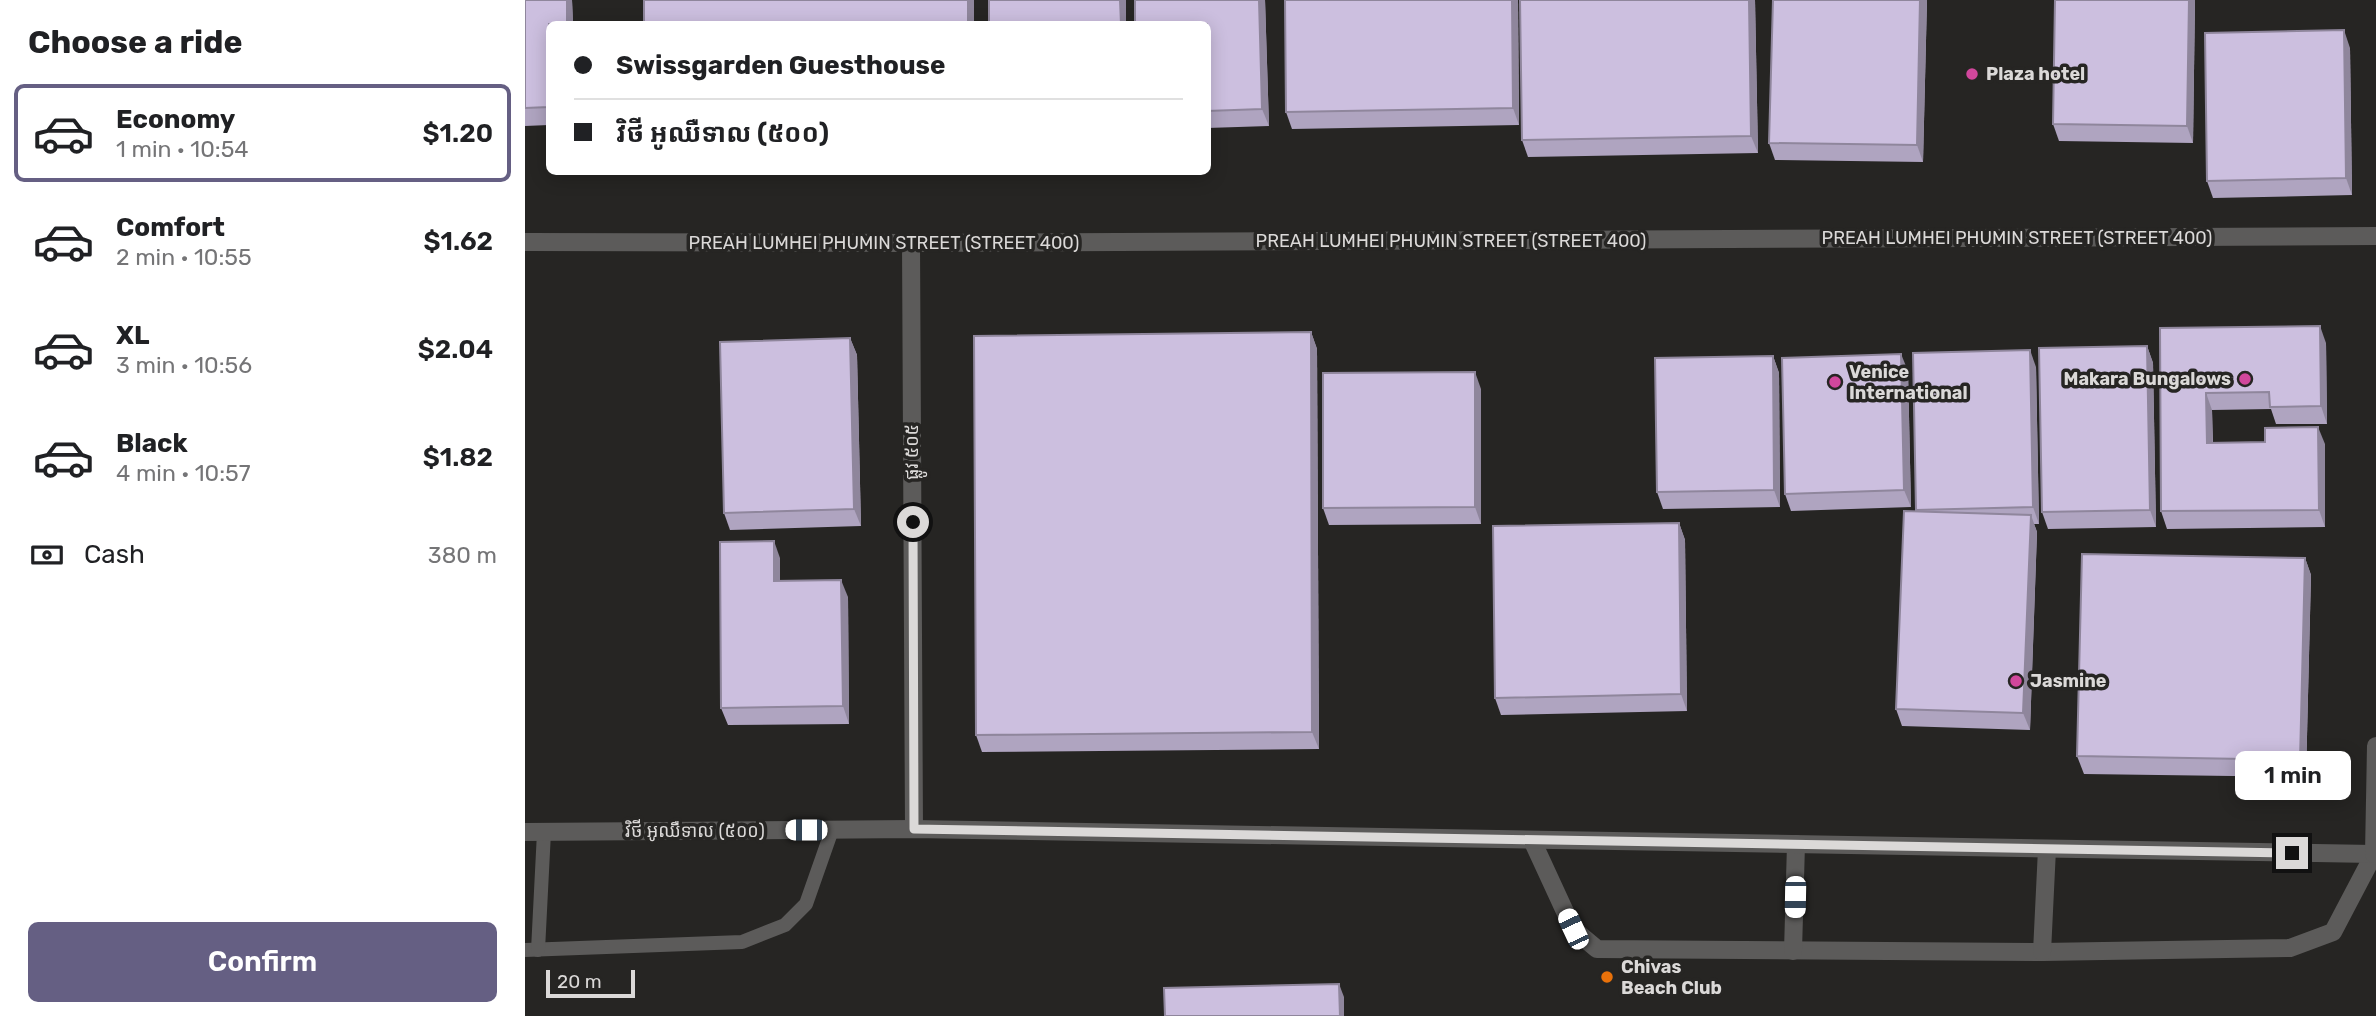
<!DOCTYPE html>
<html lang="en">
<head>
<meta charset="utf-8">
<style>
	body { margin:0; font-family:Rubik,"Noto Sans Khmer",sans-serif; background:#f6f6f6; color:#202124; height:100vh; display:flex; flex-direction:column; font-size:26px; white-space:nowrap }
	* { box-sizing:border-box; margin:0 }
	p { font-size:23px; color:#757577 }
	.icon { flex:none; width:38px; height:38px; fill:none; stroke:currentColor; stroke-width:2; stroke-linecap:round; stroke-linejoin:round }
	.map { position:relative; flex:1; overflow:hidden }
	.drawer { display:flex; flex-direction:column; background:#fff; width:525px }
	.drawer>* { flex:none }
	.hud { position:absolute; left:21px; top:21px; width:665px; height:154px; border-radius:10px; box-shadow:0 4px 18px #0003; display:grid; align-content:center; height:154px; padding:0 28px; background:#fff }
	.scale { position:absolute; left:21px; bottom:18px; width:89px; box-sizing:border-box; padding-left:7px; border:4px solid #dbd9d8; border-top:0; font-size:19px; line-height:24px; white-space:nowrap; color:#dbd9d8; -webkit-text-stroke:5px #262523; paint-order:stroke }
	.end { position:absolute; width:32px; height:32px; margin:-16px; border:9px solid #dbd9d8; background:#111; box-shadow:0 0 0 4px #111 }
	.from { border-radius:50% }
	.bubble { position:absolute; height:49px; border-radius:10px; background:#fff; box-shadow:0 4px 18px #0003; font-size:23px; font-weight:600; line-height:49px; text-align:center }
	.car { position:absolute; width:21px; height:42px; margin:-21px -10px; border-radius:9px; box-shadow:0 0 5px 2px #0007; background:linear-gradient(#fff 24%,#345 0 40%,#fff 0 76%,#345 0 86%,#fff 0) }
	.hud b { display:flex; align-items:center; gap:24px; height:66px; font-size:26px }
	.hud b+b { border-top:2px solid #e0e0e0 }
	.hud i { width:18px; height:18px; background:#202124 }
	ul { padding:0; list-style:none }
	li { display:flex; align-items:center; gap:21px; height:98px; margin:0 14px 10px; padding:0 14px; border:4px solid transparent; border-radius:10px }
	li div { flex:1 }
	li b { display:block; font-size:26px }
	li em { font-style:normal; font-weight:600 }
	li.current { border-color:#655f83 }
	li>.icon { width:63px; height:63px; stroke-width:1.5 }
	h2 { padding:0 28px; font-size:32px; line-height:84px }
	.pay { display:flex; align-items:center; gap:18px; height:77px; padding:0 28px; font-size:26px }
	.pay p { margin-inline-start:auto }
	.cta { display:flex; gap:14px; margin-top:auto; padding:14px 28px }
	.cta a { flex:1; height:80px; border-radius:10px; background:#655f83; color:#fff; font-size:28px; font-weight:600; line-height:80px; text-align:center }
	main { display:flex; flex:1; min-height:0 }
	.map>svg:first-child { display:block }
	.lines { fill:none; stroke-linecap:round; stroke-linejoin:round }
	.service { stroke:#5c5b5a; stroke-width:14 }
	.minor { stroke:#5c5b5a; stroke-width:18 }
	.tertiary { stroke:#5c5b5a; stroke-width:18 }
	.wall { fill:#afa4c0 }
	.shaded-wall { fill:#8f869c }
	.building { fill:#ccbfdf; stroke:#8f869c; stroke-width:2 }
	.route { stroke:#dbd9d8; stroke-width:9 }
	.hotel-dot { fill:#d1479c; stroke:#262523; stroke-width:2.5 }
	.food-dot { fill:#e8710a; stroke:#262523; stroke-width:2.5 }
	.labels { text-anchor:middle; stroke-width:7; stroke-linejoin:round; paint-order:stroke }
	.poi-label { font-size:18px; font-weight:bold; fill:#dbd9d8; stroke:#262523; text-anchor:start }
	.street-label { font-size:18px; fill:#dbd9d8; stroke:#262523 }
</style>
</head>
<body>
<main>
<section class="drawer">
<h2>Choose a ride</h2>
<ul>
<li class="current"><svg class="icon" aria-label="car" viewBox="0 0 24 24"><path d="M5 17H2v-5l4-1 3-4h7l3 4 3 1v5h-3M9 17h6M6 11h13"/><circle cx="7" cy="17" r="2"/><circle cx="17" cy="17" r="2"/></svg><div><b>Economy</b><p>1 min · 10:54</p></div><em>$1.20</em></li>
<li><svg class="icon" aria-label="car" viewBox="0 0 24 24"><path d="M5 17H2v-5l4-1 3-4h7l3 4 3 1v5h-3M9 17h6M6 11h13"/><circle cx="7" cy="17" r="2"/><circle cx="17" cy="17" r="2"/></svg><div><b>Comfort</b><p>2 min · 10:55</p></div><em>$1.62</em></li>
<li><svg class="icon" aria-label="car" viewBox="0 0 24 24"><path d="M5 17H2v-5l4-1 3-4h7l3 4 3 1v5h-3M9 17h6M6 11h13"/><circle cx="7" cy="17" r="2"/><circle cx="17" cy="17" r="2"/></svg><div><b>XL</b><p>3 min · 10:56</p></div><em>$2.04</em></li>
<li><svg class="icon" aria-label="car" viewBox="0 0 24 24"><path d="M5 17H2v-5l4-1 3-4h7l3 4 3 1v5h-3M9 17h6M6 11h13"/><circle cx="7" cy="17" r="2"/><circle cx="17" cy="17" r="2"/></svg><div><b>Black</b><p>4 min · 10:57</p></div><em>$1.82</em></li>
</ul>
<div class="pay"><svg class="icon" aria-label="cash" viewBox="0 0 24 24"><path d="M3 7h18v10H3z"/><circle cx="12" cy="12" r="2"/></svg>Cash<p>380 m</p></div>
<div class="cta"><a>Confirm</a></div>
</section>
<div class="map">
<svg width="1851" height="1016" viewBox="0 0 1851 1016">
	<rect width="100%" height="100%" fill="#262523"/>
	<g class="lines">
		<g class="service">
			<path d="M0,950L217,942L260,925L281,904L307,830"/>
			<path d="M13,950L19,832"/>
		</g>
		<g class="minor">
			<path d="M0,242L386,243L1851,236"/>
			<path d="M386,243L389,829"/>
			<path d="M1007,840L1048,929L1072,949L1517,952L1765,948L1808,932L1849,854"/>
			<path d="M1268,951L1271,844"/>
			<path d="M1517,952L1522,849"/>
		</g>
		<g class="tertiary">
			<path d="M0,832L389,829L1849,854L1851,856"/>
			<path d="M1849,854L1851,746"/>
		</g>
	</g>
	<g class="wall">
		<path d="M0,0H47L48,24H24V125L0,126Z"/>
		<path d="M740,0L744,126L682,128V24Z"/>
		<path d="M760,0H993L994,125L767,129L761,112Z"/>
		<path d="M1230,0L1233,153L1003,157L997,140Z"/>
		<path d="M1402,0L1398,162L1250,160L1244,143Z"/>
		<path d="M1670,0L1668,143L1534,141L1528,124Z"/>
		<path d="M1825,48L1827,195L1688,198L1682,181Z"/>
		<path d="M1635,328L1801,343L1802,424H1751L1746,409L1687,410L1688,443L1800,444V527L1642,529L1636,511Z"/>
		<path d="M786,332L792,349L794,749L457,752L451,735Z"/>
		<path d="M325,338L332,355L336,526L205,530L199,513Z"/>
		<path d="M1622,346L1628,363L1631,527L1523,529L1517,512Z"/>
		<path d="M1248,356L1254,373L1255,507L1138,509L1132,492Z"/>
		<path d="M1511,367L1514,524H1509L1512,532L1505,730L1377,726L1371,709L1391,510Z"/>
		<path d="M1383,371L1386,507L1266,511L1260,494Z"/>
		<path d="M956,389V524L804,525L798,508Z"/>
		<path d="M1154,523L1160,540L1162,711L976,715L970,698Z"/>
		<path d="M255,558V581L323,597L324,724L203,725L196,708Z"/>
		<path d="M1780,558L1786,575L1781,777L1559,774L1552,756Z"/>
	</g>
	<g class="shaded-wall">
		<path d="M42,0H47L48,24H42Z"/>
		<rect x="443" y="0" width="6" height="24"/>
		<path d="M595,0H601V24H596Z"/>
		<path d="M734,0H740L744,126L737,109Z"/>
		<path d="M987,0H993L994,125L988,108Z"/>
		<path d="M1224,0H1230L1233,153L1226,136Z"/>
		<path d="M1395,0H1402L1398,162L1392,145Z"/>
		<path d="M1664,0H1670L1668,143L1662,126Z"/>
		<path d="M1819,30L1825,48L1827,195L1821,178Z"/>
		<path d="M1795,326L1801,343L1802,424L1796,406Z"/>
		<path d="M786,332L792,349L794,749L787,732Z"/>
		<path d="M325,338L332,355L336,526L329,509Z"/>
		<path d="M1622,346L1628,363L1631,527L1625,510Z"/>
		<path d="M1505,350L1511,367L1514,524L1508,507Z"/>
		<path d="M1376,354L1383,371L1386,507L1379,490Z"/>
		<path d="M1248,356L1254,373L1255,507L1249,490Z"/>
		<path d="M950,372L956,389V524L950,507Z"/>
		<path d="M1681,393L1687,410L1688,460L1682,443Z"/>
		<path d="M1793,427L1800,444V527L1794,510Z"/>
		<path d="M1506,515L1512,532L1505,730L1498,713Z"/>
		<path d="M1154,523L1160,540L1162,711L1156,694Z"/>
		<path d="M249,541L255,558V598L249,581Z"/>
		<path d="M1780,558L1786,575L1781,777L1775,760Z"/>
		<path d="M316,580L323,597L324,724L318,706Z"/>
		<path d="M814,984L819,997V1016H815Z"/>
	</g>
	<g class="building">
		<path d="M0,0H42V24H24V107L0,108Z"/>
		<rect x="119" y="0" width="324" height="24"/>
		<path d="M464,0H595L596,24H464Z"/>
		<path d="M610,0H734L737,109L682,111V24H610Z"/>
		<path d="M760,0H987L988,108L761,112Z"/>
		<path d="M995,0H1224L1226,136L997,140Z"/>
		<path d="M1248,0H1395L1392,145L1244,143Z"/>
		<path d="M1530,0H1664L1662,126L1528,124Z"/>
		<path d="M1819,30L1821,178L1682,181L1680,33Z"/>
		<path d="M1795,326L1796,406L1745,407L1744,392L1681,393L1682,443L1740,442V428L1793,427L1794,510L1636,511L1635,328Z"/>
		<path d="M786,332L787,732L451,735L449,336Z"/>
		<path d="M325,338L329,509L199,513L195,342Z"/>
		<path d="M1622,346L1625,510L1517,512L1514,348Z"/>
		<path d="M1505,350L1508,507L1391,510L1388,353Z"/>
		<path d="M1376,354L1379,490L1260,494L1257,358Z"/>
		<path d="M1248,356L1249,490L1132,492L1130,358Z"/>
		<path d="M950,372V507L798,508V373Z"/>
		<path d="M1379,511L1506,515L1498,713L1371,709Z"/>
		<path d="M1154,523L1156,694L970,698L968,526Z"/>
		<path d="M249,541V581L316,580L318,706L196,708L195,542Z"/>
		<path d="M1557,554L1780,558L1775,760L1552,756Z"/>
		<path d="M814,984L815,1016H640L639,988Z"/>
	</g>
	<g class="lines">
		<path class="route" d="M388,522L389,829L1767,853"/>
	</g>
	<g class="hotel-dot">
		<circle cx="1447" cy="74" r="7"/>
		<circle cx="1720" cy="379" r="7"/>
		<circle cx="1310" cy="382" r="7"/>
		<circle cx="1491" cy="681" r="7"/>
	</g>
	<circle class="food-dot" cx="1082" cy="977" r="7"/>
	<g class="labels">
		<g class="poi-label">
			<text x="1461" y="80">Plaza hotel</text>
			<text x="1324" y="378">Venice<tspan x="1324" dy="21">International</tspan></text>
			<text x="1706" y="385" text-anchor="end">Makara Bungalows</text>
			<text x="1505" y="687">Jasmine</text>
			<text x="1096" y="973">Chivas<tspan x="1096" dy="21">Beach Club</tspan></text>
		</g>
		<g class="street-label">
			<text x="1492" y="244">PREAH LUMHEI PHUMIN STREET (STREET 400)</text>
			<text x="926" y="247">PREAH LUMHEI PHUMIN STREET (STREET 400)</text>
			<text x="359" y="249">PREAH LUMHEI PHUMIN STREET (STREET 400)</text>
			<text transform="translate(387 452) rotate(-90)" y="6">ផ្លូវ ៥០៥</text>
			<text x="170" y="837">វិថី អូឈឺទាល (៥០០)</text>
		</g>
	</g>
</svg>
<div class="scale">20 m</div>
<i class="end from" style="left:388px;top:522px"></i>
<i class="end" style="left:1767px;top:853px"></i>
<div class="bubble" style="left:1710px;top:751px;width:116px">1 min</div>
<i class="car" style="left:281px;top:830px;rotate:270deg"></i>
<i class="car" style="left:1270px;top:897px;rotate:181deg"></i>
<i class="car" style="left:1048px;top:929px;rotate:335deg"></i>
<div class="hud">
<b><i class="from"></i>Swissgarden Guesthouse</b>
<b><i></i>វិថី អូឈឺទាល (៥០០)</b>
</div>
</div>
</main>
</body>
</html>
